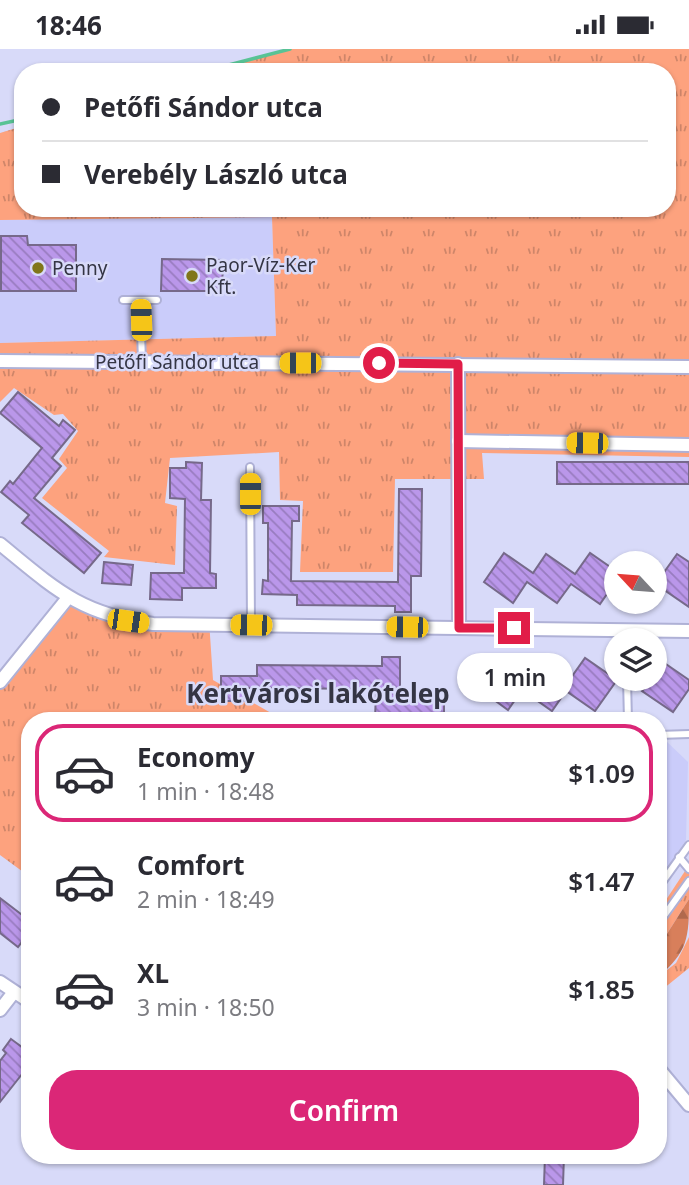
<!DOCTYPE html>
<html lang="en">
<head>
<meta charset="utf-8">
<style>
	body { margin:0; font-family:"Noto Sans",sans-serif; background:#f2f2f3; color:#2b2b33; height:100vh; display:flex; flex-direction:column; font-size:26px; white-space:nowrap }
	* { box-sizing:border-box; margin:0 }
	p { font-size:23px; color:#7c7c81 }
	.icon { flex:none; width:38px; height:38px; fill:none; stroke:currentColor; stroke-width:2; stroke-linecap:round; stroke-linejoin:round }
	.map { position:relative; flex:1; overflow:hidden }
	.panel { position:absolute; left:21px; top:663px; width:646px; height:452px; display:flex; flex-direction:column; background:#fff; border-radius:28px; box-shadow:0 2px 5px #0004 }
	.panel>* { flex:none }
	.hud { position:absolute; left:14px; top:14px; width:662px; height:154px; border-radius:28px; box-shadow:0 2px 5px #0004; display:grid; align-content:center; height:154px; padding:0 28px; background:#fff }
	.needle { width:46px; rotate:296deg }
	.tools { position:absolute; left:604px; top:502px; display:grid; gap:14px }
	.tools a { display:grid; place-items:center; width:63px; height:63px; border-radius:50%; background:#fff; box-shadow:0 2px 5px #0004; font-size:35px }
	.end { position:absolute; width:32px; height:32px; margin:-16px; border:9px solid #e11d48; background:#fff; box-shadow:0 0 0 4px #fff }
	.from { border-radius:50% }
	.bubble { position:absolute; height:49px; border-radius:24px; background:#fff; box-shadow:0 2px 5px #0004; font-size:23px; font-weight:600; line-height:49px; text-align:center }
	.car { position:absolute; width:21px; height:42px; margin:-21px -10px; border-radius:9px; box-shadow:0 0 5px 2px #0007; background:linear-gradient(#f5c518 24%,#345 0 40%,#f5c518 0 76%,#345 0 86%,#f5c518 0) }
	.hud b { display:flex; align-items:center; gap:24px; height:66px; font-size:26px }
	.hud b+b { border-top:2px solid #e1e1e2 }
	.hud i { width:18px; height:18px; background:#2b2b33 }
	ul { padding:12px 0 0; list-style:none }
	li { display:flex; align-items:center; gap:21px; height:98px; margin:0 14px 10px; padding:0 14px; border:4px solid transparent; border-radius:28px }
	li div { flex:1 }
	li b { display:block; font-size:26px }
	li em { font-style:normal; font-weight:600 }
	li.selected { border-color:#db2777 }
	li>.icon { width:63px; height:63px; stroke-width:1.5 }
	.action { display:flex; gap:14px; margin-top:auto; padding:14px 28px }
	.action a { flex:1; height:80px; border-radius:28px; background:#db2777; color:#fff; font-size:28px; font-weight:600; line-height:80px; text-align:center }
	.status { display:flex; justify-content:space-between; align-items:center; height:49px; padding:0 35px; background:#fff; direction:ltr }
	.status svg { height:19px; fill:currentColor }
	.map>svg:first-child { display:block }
	.built { fill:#caccfa }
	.grass { fill:url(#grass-tufts) }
	.forest { fill:url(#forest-firs) }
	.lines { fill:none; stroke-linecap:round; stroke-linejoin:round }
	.stream { stroke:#58c395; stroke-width:3.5 }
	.building { fill:url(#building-back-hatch); stroke:#76698a; stroke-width:2 }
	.service-casing { stroke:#afb1d6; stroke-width:10 }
	.minor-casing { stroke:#afb1d6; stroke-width:16 }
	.service { stroke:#fff; stroke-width:6 }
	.minor { stroke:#fff; stroke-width:12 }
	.route { stroke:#e11d48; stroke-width:9 }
	.poi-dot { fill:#807619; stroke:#d8daf9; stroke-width:2.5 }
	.labels { text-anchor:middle; stroke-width:5; stroke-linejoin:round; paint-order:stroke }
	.poi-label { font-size:19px; fill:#343544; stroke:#d8daf9; text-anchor:start }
	.street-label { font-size:19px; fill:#343544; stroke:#d8daf9 }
	.district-label { font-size:26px; font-weight:bold; fill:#343544; stroke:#d8daf9 }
</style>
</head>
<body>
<div class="status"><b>18:46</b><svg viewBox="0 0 49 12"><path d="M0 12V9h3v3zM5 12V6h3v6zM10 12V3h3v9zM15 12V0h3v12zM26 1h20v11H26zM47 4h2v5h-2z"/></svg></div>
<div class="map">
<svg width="689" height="1136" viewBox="0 0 689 1136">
	<defs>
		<pattern id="grass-tufts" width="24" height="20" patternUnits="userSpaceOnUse" patternTransform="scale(1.75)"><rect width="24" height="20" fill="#fda27e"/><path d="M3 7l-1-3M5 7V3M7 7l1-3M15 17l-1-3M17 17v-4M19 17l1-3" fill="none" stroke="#ce8569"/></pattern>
		<pattern id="forest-firs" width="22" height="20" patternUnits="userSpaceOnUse" patternTransform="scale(1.75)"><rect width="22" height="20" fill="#d87f5b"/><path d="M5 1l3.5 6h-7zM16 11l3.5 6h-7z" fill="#b0694d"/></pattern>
		<pattern id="building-back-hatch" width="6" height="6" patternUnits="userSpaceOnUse" patternTransform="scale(1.75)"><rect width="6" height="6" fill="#ba97ea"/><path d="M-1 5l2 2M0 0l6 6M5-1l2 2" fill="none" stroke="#987cbf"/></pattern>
	</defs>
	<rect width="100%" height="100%" fill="#d8daf9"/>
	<g class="built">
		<path d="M272,167L276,287L0,294V171Z"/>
		<path d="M658,692H666L688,713L686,791L658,833Z"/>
	</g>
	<g class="grass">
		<path d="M290,0H689V408L482,404L484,430H395L393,523H300L303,452L280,451L279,403L170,409L165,454L177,457L175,516L104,508L109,502L42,449L67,419L59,410L78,382L63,365L54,366L14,339L0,353V294L276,287L272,168L0,171V84L23,77V159H667V23H212Z"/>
		<path d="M66,541C126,573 143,572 209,571L213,631L285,672H30V828L0,806V625Z"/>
		<path d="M689,816V850L658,899V863Z"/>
		<path d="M689,888V919L658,944V928L676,914Z"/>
	</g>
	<path class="forest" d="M689,850C689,888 688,903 658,928V899Z"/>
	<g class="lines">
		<g class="stream">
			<path d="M202,23L290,0"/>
			<path d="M0,75L23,70"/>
		</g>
	</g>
	<g class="building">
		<path d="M1,187H27L28,196H76V242H1Z"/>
		<path d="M162,210L223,211L222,242H161Z"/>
		<path d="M18,343L59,377L63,371L75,381L52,409L61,417L34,449L101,504L84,524L22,474L29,466L1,443L10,432L13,435L42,399L0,364Z"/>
		<path d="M186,413L202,414L201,451H211L210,524L216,525V539H182V551L150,550L151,524H184L185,450L170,449V419H186Z"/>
		<rect x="557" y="413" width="132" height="22"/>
		<path d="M399,440H422L421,527H411V563H395V557L297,556V546L262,545L263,531L268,532V474H263V457H299V472H292L291,532L398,533Z"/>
		<path d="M504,504L533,524L546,505L575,525L590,504L616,522V532L600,555L571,535L557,554L527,533L513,554L484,533Z"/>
		<path d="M677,505L689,513V558L654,534V520L662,526Z"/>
		<path d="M104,513L133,516L131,536L102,534Z"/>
		<path d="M382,608H400V644H411L410,650L444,651V672H375L376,640L248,639V652H226L227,639H221V627H257V616L382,617Z"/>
		<path d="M499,608L528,628L541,610L570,630L585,609L617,631L595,662L566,642L552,662L522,641L508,661L478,639Z"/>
		<path d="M663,613L689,631V640L673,663L642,642L654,630Z"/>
		<path d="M0,849L30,872V882L18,898L0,884Z"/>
		<path d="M11,990L30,1004V1015L0,1053V1012L6,1004L3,1001Z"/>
		<path d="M545,1106H564L563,1136H544Z"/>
	</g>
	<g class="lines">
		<g class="service-casing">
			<g id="service">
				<path d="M123,251H157"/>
				<path d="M140,251L142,313"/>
				<path d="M250,418L251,576"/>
				<path d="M625,581V592"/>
				<path d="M627,630L628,672"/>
				<path d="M658,686L689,685"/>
				<path d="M679,808L689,820"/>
				<path d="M658,839L689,796"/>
				<path d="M658,875L689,832"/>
			</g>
		</g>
		<g class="minor-casing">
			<g id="minor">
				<path d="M0,312L689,318"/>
				<path d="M458,315L459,579"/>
				<path d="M458,392L689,396"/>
				<path d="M0,495C55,540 80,565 153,575L689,582"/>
				<path d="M0,633L67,550"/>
				<path d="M0,933L30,953"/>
				<path d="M0,961L14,943"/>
				<path d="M658,1019L689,1056"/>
			</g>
		</g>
		<use href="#service" class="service"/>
		<use href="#minor" class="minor"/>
	</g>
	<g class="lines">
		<path class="route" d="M379,314L458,315L459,579H514"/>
	</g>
	<g class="poi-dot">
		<circle cx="38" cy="219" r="7"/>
		<circle cx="192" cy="227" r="7"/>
	</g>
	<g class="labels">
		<g class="poi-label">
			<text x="206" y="223">Paor-Víz-Ker<tspan x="206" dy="22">Kft.</tspan></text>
			<text x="52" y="226">Penny</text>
		</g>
		<g class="street-label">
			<text x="177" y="320">Petőfi Sándor utca</text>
		</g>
		<g class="district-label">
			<text x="318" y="654">Kertvárosi lakótelep</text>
		</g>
	</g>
</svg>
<div class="tools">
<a><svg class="needle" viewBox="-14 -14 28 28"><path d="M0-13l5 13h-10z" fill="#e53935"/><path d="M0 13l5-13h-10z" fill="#7c7c81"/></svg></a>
<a><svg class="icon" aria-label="layers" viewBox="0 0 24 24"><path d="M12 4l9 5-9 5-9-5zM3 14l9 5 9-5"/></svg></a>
</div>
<i class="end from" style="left:379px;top:314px"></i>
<i class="end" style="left:514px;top:579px"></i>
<div class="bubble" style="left:457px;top:604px;width:116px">1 min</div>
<i class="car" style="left:141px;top:271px;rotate:358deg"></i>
<i class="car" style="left:300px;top:314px;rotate:270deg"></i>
<i class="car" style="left:587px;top:394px;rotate:271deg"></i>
<i class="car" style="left:250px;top:445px;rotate:0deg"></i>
<i class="car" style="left:128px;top:572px;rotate:98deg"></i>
<i class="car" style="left:251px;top:576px;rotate:271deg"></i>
<i class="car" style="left:407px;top:578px;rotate:271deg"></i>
<div class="hud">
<b><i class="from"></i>Petőfi Sándor utca</b>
<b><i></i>Verebély László utca</b>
</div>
<section class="panel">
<ul>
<li class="selected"><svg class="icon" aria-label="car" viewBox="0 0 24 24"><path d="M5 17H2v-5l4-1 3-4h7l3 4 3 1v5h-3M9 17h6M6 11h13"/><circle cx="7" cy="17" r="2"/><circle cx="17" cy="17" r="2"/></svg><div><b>Economy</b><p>1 min · 18:48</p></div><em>$1.09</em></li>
<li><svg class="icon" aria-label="car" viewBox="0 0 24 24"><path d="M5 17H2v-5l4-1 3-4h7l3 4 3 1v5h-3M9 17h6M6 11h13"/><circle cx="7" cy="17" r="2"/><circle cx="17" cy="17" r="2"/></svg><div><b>Comfort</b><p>2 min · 18:49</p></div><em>$1.47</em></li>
<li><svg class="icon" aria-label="car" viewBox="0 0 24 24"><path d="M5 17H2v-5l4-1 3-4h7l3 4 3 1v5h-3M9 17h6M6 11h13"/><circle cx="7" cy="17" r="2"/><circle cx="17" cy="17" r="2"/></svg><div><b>XL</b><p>3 min · 18:50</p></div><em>$1.85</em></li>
</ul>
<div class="action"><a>Confirm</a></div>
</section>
</div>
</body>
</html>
